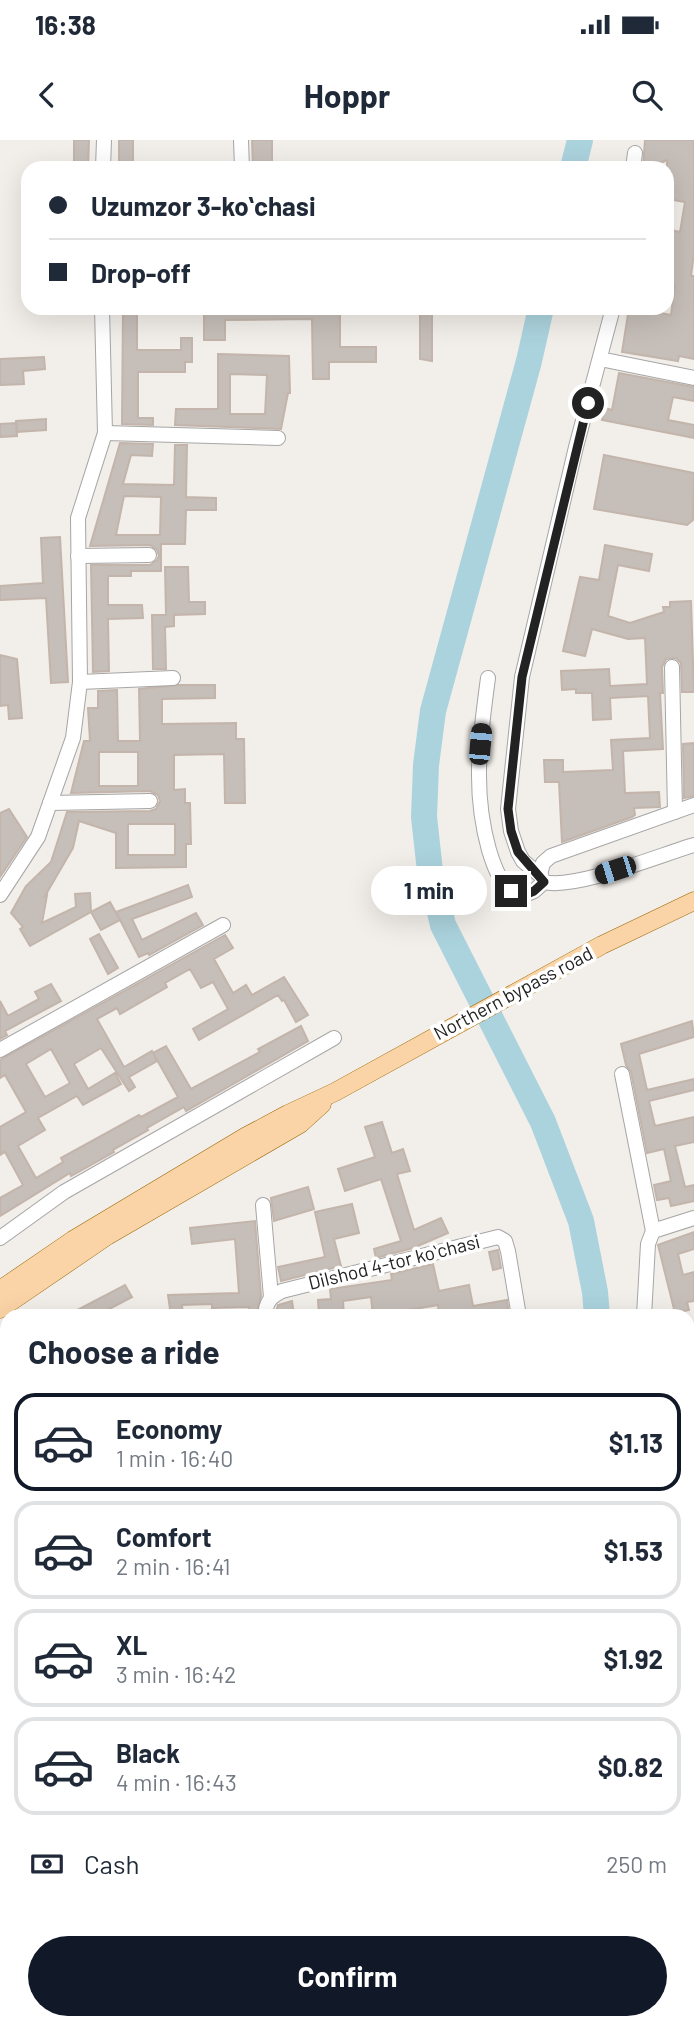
<!DOCTYPE html>
<html lang="en">
<head>
<meta charset="utf-8">
<style>
	body { margin:0; font-family:Barlow,sans-serif; background:#f6f6f7; color:#1f2937; height:100vh; display:flex; flex-direction:column; font-size:26px; white-space:nowrap }
	* { box-sizing:border-box; margin:0 }
	p { font-size:23px; color:#747a83 }
	.icon { flex:none; width:38px; height:38px; fill:none; stroke:currentColor; stroke-width:2; stroke-linecap:round; stroke-linejoin:round }
	.map { position:relative; flex:1; overflow:hidden }
	.drawer { position:absolute; left:0px; top:1169px; width:695px; height:721px; display:flex; flex-direction:column; background:#fff; border-radius:21px 21px 0 0; box-shadow:0 7px 28px #0002 }
	.drawer>* { flex:none }
	.top-card { position:absolute; left:21px; top:21px; width:653px; height:154px; border-radius:21px; box-shadow:0 7px 28px #0002; display:grid; align-content:center; height:154px; padding:0 28px; background:#fff }
	.end { position:absolute; width:32px; height:32px; margin:-16px; border:9px solid #222; background:#fff; box-shadow:0 0 0 4px #fff }
	.from { border-radius:50% }
	.bubble { position:absolute; height:49px; border-radius:24px; background:#fff; box-shadow:0 7px 28px #0002; font-size:23px; font-weight:700; line-height:49px; text-align:center }
	.car { position:absolute; width:21px; height:42px; margin:-21px -10px; border-radius:9px; box-shadow:0 0 5px 2px #0007; background:linear-gradient(#222 24%,#8ab4d8 0 40%,#222 0 76%,#8ab4d8 0 86%,#222 0) }
	.top-card b { display:flex; align-items:center; gap:24px; height:66px; font-size:26px }
	.top-card b+b { border-top:2px solid #e0e1e3 }
	.top-card i { width:18px; height:18px; background:#1f2937 }
	ul { padding:0; list-style:none }
	li { display:flex; align-items:center; gap:21px; height:98px; margin:0 14px 10px; padding:0 14px; border:4px solid #e0e1e3; border-radius:21px }
	li div { flex:1 }
	li b { display:block; font-size:26px }
	li em { font-style:normal; font-weight:700 }
	li.on { border-color:#111827 }
	li>.icon { width:63px; height:63px; stroke-width:1.5 }
	h2 { padding:0 28px; font-size:32px; line-height:84px }
	.pay { display:flex; align-items:center; gap:18px; height:77px; padding:0 28px; font-size:26px }
	.pay p { margin-inline-start:auto }
	.action { display:flex; gap:14px; margin-top:auto; padding:14px 28px }
	.action a { flex:1; height:80px; border-radius:42px; background:#111827; color:#fff; font-size:28px; font-weight:700; line-height:80px; text-align:center }
	.status { display:flex; justify-content:space-between; align-items:center; height:49px; padding:0 35px; background:#fff; direction:ltr }
	.status svg { height:19px; fill:currentColor }
	header { display:flex; justify-content:space-between; align-items:center; height:91px; padding:0 28px; background:#fff; font-size:32px; font-weight:700 }
	.map>svg:first-child { display:block }
	.lines { fill:none; stroke-linecap:round; stroke-linejoin:round }
	.river { stroke:#abd3de; stroke-width:26 }
	.building { fill:#c6beb8; stroke:#c3b5ab; stroke-width:2; fill-rule:evenodd }
	.minor-casing { stroke:#a6a6a6; stroke-width:16 }
	.major-casing { stroke:#9c6704; stroke-width:19 }
	.minor { stroke:#fff; stroke-width:14 }
	.major { stroke:#fad4a6; stroke-width:18 }
	.route { stroke:#222; stroke-width:9 }
	.labels { text-anchor:middle; stroke-width:7; stroke-linejoin:round; paint-order:stroke }
	.street-label { font-size:19px; fill:#222; stroke:#fff }
</style>
</head>
<body>
<div class="status"><b>16:38</b><svg viewBox="0 0 49 12"><path d="M0 12V9h3v3zM5 12V6h3v6zM10 12V3h3v9zM15 12V0h3v12zM26 1h20v11H26zM47 4h2v5h-2z"/></svg></div>
<header><svg class="icon" aria-label="back" viewBox="0 0 24 24"><path d="M15 5l-7 7 7 7"/></svg>Hoppr<svg class="icon" aria-label="search" viewBox="0 0 24 24"><circle cx="10" cy="10" r="6"/><path d="M15 15l6 6"/></svg></header>
<div class="map">
<svg width="694" height="1890" viewBox="0 0 694 1890">
	<rect width="100%" height="100%" fill="#f2eee9"/>
	<g class="lines">
		<g class="river">
			<path d="M573,28L580,0"/>
			<path d="M541,168L529,221L433,571L426,625L424,677L430,731L443,785L543,982L581,1081L595,1152L597,1176"/>
			<path d="M536,1890V1883"/>
		</g>
	</g>
	<g class="building">
		<path d="M74,0H89L88,28H74Z"/>
		<rect x="119" y="0" width="14" height="28"/>
		<path d="M252,0H272V28H253Z"/>
		<path d="M645,0H694V113L691,136H694V219L679,216L678,221L622,212L629,168H650V171L671,175L675,145L667,144V89L680,92L685,62L667,59V20L649,28H643Z"/>
		<path d="M123,168H137V210H181V198H192V222H185V232H138V278H153V285L122,284Z"/>
		<path d="M204,168H340V207H376V222H329V239H313L312,179L225,180V200H204Z"/>
		<path d="M420,168H432V221L420,219Z"/>
		<path d="M218,214L289,216L290,253H288L281,289L175,285L176,269H218ZM230,234L267,235L265,274H230Z"/>
		<path d="M44,217L45,229L23,231L24,244L0,245V219Z"/>
		<path d="M619,233L694,247V261L673,257L668,280L694,285V298L602,280L605,268L612,270Z"/>
		<path d="M46,279V290L17,292L16,281Z"/>
		<path d="M16,283L17,296L0,297V284Z"/>
		<path d="M120,303L153,304L152,316L131,315L123,344L174,345L175,305H187L186,357L216,358V370H186L185,404H161V431H131V436H108V465H142L143,478L108,479L109,531L93,532L91,425H150L157,420L159,416L157,410L150,405L90,406ZM124,356L161,357L160,395H116Z"/>
		<path d="M604,315L694,333L693,380L687,385L594,369Z"/>
		<path d="M60,397L68,542L51,543L46,458L0,460V446L43,443L41,398Z"/>
		<path d="M605,405L652,414L649,431L618,425L608,476L630,483L664,472L663,467H670V462L691,461L694,552H682L681,523L676,518L666,519L662,527L663,553H660L663,609L623,611L625,653L659,652L660,667L634,668L635,675L632,677L562,702L559,642H545L544,620H563V632L613,630L611,600L650,598L648,556L610,558L611,579L593,580L592,553H576V549L562,550L561,531L609,529L610,546L647,544L645,498L628,499L592,489L585,516L563,511L580,437L599,440Z"/>
		<path d="M165,427H188L189,462H205V474L174,475V486L165,487L166,529H153L152,475H166Z"/>
		<path d="M0,515L17,519L22,578L9,579L8,565L0,566Z"/>
		<path d="M179,545H215V558L162,559V584L236,583V599H244L245,663H225L224,614L174,615V650L185,649V663H190L191,704H186V727L116,728V693L79,681L73,708L45,756L47,755L42,783L76,767L75,754L90,753L91,772L30,806L20,789L23,787L11,773L26,746L51,722L67,672L150,671L156,669L160,661L158,655L150,651L71,653L84,601H90L88,568H98V551L117,550L118,601H140L139,549ZM99,612H138V646H99ZM128,684H175V715H128Z"/>
		<path d="M694,603V656L684,658L683,604Z"/>
		<path d="M9,669L27,697L0,737V673Z"/>
		<path d="M188,745L192,757L132,779L142,800L196,773L203,785L149,815L148,813L139,817L116,772Z"/>
		<path d="M110,762L120,780L101,790L91,772Z"/>
		<path d="M99,794L118,828L108,834L90,799Z"/>
		<path d="M225,795L233,808L214,819L233,853L246,845L252,855L284,837L308,875L296,882L284,860L282,861L278,855L199,900L193,889L228,869L213,842L201,848L190,829L165,843L167,847L120,874L117,868L97,879L124,927L152,911L157,921L129,937L135,947L129,951L101,908L74,924L88,949L115,933L121,944L83,965L77,956L38,978L45,990L18,1006L36,1038L63,1022L61,1018L139,975L141,977L178,957L153,913L166,906L191,949L260,912L258,909L301,886L308,901L186,971L184,967L147,988L148,990L113,1010L114,1012L71,1036L70,1033L0,1076V1058L23,1045L5,1012L0,1015V987L26,972L5,935L0,938V920ZM51,909L70,943L45,957L26,924Z"/>
		<path d="M51,844L61,861L5,891L7,895L0,899V861L8,876L39,859L35,852Z"/>
		<path d="M692,881L694,897L639,914L647,950L694,939V950L649,961L655,986L694,977V1002L675,1006L685,1047L694,1045V1061L671,1066L669,1058L657,1060L654,1045L671,1041L664,1009L647,1013L631,932L626,925L621,904Z"/>
		<path d="M382,982L392,1013L403,1009L410,1031L397,1034L414,1090L441,1078L448,1093L413,1108L376,1118L374,1109L401,1101L381,1039L345,1051L338,1029L375,1017L365,987Z"/>
		<path d="M308,1047L314,1069L274,1081L271,1058Z"/>
		<path d="M352,1064L359,1093L334,1099L341,1126L281,1141L278,1127L325,1117L315,1072Z"/>
		<path d="M255,1081L261,1156L256,1176H249V1167L212,1168V1164L182,1165L183,1176H171L168,1155L239,1153L235,1099L192,1104L190,1088Z"/>
		<path d="M694,1092V1109L678,1114L683,1135L694,1132V1161L687,1162L689,1170L675,1173L658,1105Z"/>
		<path d="M498,1110L501,1128L493,1130L489,1112Z"/>
		<path d="M433,1124L439,1151L469,1145L473,1166L507,1160L509,1176H439L438,1165L373,1176L371,1157L343,1161L344,1176H319L318,1160L331,1159L330,1149L392,1140L391,1134Z"/>
		<path d="M125,1145L132,1157L96,1176H66Z"/>
		<path d="M292,1161L294,1176H275L278,1165Z"/>
	</g>
	<g class="lines">
		<g class="minor-casing">
			<g id="minor">
				<path d="M241,0L242,28"/>
				<path d="M103,28L104,0"/>
				<path d="M633,28L635,13"/>
				<path d="M613,168L576,307L522,537L508,669L511,691L518,712L523,721L540,735L543,723L551,716L694,665"/>
				<path d="M600,219L694,238"/>
				<path d="M105,293L278,298"/>
				<path d="M78,416L149,415"/>
				<path d="M672,527L675,672"/>
				<path d="M488,538C480,598 472,650 489,710C495,730 501,747 522,756L534,751L544,742"/>
				<path d="M80,542L173,538"/>
				<path d="M50,663L150,661"/>
				<path d="M541,736L544,742C575,750 660,715 694,705"/>
				<path d="M0,755L38,697L73,598L80,542L78,378L105,293L102,168"/>
				<path d="M0,910L223,785"/>
				<path d="M622,934L653,1091"/>
				<path d="M263,1065L271,1157"/>
				<path d="M0,1098L64,1052L334,898"/>
				<path d="M265,1176C266,1162 270,1157 282,1151L498,1097L505,1101L508,1111L519,1176"/>
				<path d="M644,1176L648,1104L653,1091L694,1078"/>
				<path d="M0,1233L7,1257"/>
				<path d="M688,1599L694,1597"/>
				<path d="M688,1827L694,1825"/>
				<path d="M76,1883V1890"/>
				<path d="M212,1883L213,1890"/>
				<path d="M345,1883V1890"/>
				<path d="M490,1890L491,1883"/>
				<path d="M580,1890L581,1883"/>
			</g>
		</g>
		<g class="major-casing">
			<g id="major">
				<path d="M0,1150L73,1100L245,997L288,974L335,952L602,805L694,761"/>
				<path d="M0,1169L107,1096L300,984L322,964"/>
			</g>
		</g>
		<use href="#minor" class="minor"/>
		<use href="#major" class="major"/>
	</g>
	<g class="lines">
		<path class="route" d="M511,751L522,756L534,751L544,742L518,712L511,691L508,669L522,537L588,263"/>
	</g>
	<g class="labels">
		<g class="street-label">
			<text transform="translate(513 853) rotate(-28)" y="7">Northern bypass road</text>
			<text transform="translate(394 1122) rotate(-14)" y="7">Dilshod 4-tor koʻchasi</text>
		</g>
	</g>
</svg>
<i class="end from" style="left:588px;top:263px"></i>
<i class="end" style="left:511px;top:751px"></i>
<div class="bubble" style="left:371px;top:726px;width:116px">1 min</div>
<i class="car" style="left:480px;top:604px;rotate:5deg"></i>
<i class="car" style="left:615px;top:730px;rotate:252deg"></i>
<div class="top-card">
<b><i class="from"></i>Uzumzor 3-koʻchasi</b>
<b><i></i>Drop-off</b>
</div>
<section class="drawer">
<h2>Choose a ride</h2>
<ul>
<li class="on"><svg class="icon" aria-label="car" viewBox="0 0 24 24"><path d="M5 17H2v-5l4-1 3-4h7l3 4 3 1v5h-3M9 17h6M6 11h13"/><circle cx="7" cy="17" r="2"/><circle cx="17" cy="17" r="2"/></svg><div><b>Economy</b><p>1 min · 16:40</p></div><em>$1.13</em></li>
<li><svg class="icon" aria-label="car" viewBox="0 0 24 24"><path d="M5 17H2v-5l4-1 3-4h7l3 4 3 1v5h-3M9 17h6M6 11h13"/><circle cx="7" cy="17" r="2"/><circle cx="17" cy="17" r="2"/></svg><div><b>Comfort</b><p>2 min · 16:41</p></div><em>$1.53</em></li>
<li><svg class="icon" aria-label="car" viewBox="0 0 24 24"><path d="M5 17H2v-5l4-1 3-4h7l3 4 3 1v5h-3M9 17h6M6 11h13"/><circle cx="7" cy="17" r="2"/><circle cx="17" cy="17" r="2"/></svg><div><b>XL</b><p>3 min · 16:42</p></div><em>$1.92</em></li>
<li><svg class="icon" aria-label="car" viewBox="0 0 24 24"><path d="M5 17H2v-5l4-1 3-4h7l3 4 3 1v5h-3M9 17h6M6 11h13"/><circle cx="7" cy="17" r="2"/><circle cx="17" cy="17" r="2"/></svg><div><b>Black</b><p>4 min · 16:43</p></div><em>$0.82</em></li>
</ul>
<div class="pay"><svg class="icon" aria-label="cash" viewBox="0 0 24 24"><path d="M3 7h18v10H3z"/><circle cx="12" cy="12" r="2"/></svg>Cash<p>250 m</p></div>
<div class="action"><a>Confirm</a></div>
</section>
</div>
</body>
</html>
